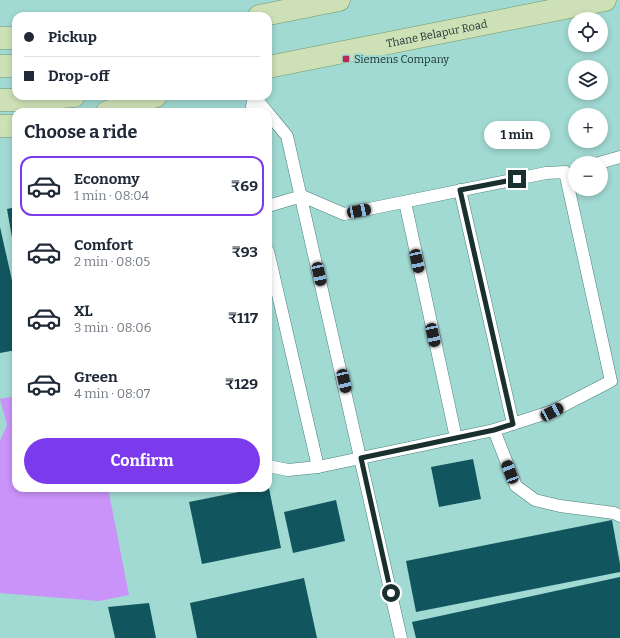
<!DOCTYPE html>
<html lang="en">
<head>
<meta charset="utf-8">
<style>
	body { margin:0; font-family:Bitter,serif; background:#f2f2f3; color:#1f2937; height:100vh; display:flex; flex-direction:column; font-size:15px; white-space:nowrap }
	* { box-sizing:border-box; margin:0 }
	p { font-size:13px; color:#747a83 }
	.icon { flex:none; width:22px; height:22px; fill:none; stroke:currentColor; stroke-width:2; stroke-linecap:round; stroke-linejoin:round }
	.map { position:relative; flex:1; overflow:hidden }
	.sheet { position:absolute; left:12px; top:108px; width:260px; height:384px; display:flex; flex-direction:column; background:#fff; border-radius:12px; box-shadow:0 2px 6px #0003 }
	.sheet>* { flex:none }
	.banner { position:absolute; left:12px; top:12px; width:260px; height:88px; border-radius:12px; box-shadow:0 2px 6px #0003; display:grid; align-content:center; height:88px; padding:0 12px; background:#fff }
	.tools { position:absolute; left:568px; top:12px; display:grid; gap:8px }
	.tools a { display:grid; place-items:center; width:40px; height:40px; border-radius:50%; background:#fff; box-shadow:0 2px 6px #0003; font-size:20px }
	.end { position:absolute; width:18px; height:18px; margin:-9px; border:5px solid #19302e; background:#fff; box-shadow:0 0 0 2px #fff }
	.from { border-radius:50% }
	.bubble { position:absolute; height:28px; border-radius:14px; background:#fff; box-shadow:0 2px 6px #0003; font-size:13px; font-weight:700; line-height:28px; text-align:center }
	.car { position:absolute; width:12px; height:24px; margin:-12px -6px; border-radius:5px; box-shadow:0 0 3px 1px #0007; background:linear-gradient(#222 24%,#8ab4d8 0 40%,#222 0 76%,#8ab4d8 0 86%,#222 0) }
	.banner b { display:flex; align-items:center; gap:14px; height:38px; font-size:15px }
	.banner b+b { border-top:1px solid #e0e1e3 }
	.banner i { width:10px; height:10px; background:#1f2937 }
	ul { padding:0; list-style:none }
	li { display:flex; align-items:center; gap:12px; height:60px; margin:0 8px 6px; padding:0 4px; border:2px solid transparent; border-radius:12px }
	li div { flex:1 }
	li b { display:block; font-size:15px }
	li em { font-style:normal; font-weight:700 }
	li.current { border-color:#7c3aed }
	li>.icon { width:36px; height:36px; stroke-width:1.5 }
	h2 { padding:0 12px; font-size:18px; line-height:48px }
	.cta { display:flex; gap:8px; margin-top:auto; padding:8px 12px }
	.cta a { flex:1; height:46px; border-radius:24px; background:#7c3aed; color:#fff; font-size:16px; font-weight:700; line-height:46px; text-align:center }
	.map>svg:first-child { display:block }
	.green { fill:#ca93f9 }
	.building { fill:#11565e }
	.lines { fill:none; stroke-linecap:round; stroke-linejoin:round }
	.service-casing { stroke:#4b817c; stroke-width:13 }
	.primary-casing { stroke:#789567; stroke-width:23 }
	.service { stroke:#fff; stroke-width:12 }
	.primary { stroke:#cde0b6; stroke-width:22 }
	.route { stroke:#19302e; stroke-width:5 }
	.poi-dot { fill:#b92a56; stroke:#a1d9d3; stroke-width:1.5 }
	.labels { text-anchor:middle; stroke-width:4; stroke-linejoin:round; paint-order:stroke }
	.street-label { font-size:11px; fill:#19302e; stroke:#a1d9d3 }
	.poi-label { font-size:11px; fill:#19302e; stroke:#a1d9d3; text-anchor:start }
</style>
</head>
<body>
<div class="map">
<svg width="620" height="638" viewBox="0 0 620 638">
	<rect width="100%" height="100%" fill="#a1d9d3"/>
	<path class="green" d="M16,396V488H108L129,595L99,601L0,593V441L7,425L0,399Z"/>
	<g class="building">
		<path d="M16,207V255H15L7,209Z"/>
		<path d="M0,227L16,298V350L0,353Z"/>
		<path d="M473,459L481,499L439,507L431,467Z"/>
		<path d="M258,488H269L281,548L202,564L189,502Z"/>
		<path d="M336,500L345,541L293,553L284,512Z"/>
		<path d="M612,520L620,564V572L416,612L406,561Z"/>
		<path d="M620,577V638H416L412,622Z"/>
		<path d="M304,578L317,638H197L190,603Z"/>
		<path d="M149,603L156,638H115L108,607Z"/>
	</g>
	<g class="lines">
		<g class="service-casing">
			<g id="service">
				<path d="M255,97L267,112"/>
				<path d="M251,112L254,96"/>
				<path d="M268,113L287,136L401,638"/>
				<path d="M599,163L620,157"/>
				<path d="M460,190L513,424"/>
				<path d="M405,202L456,438"/>
				<path d="M268,206L302,196L344,214L546,173L565,172L611,381L553,411L494,430L318,467L288,470L268,466"/>
				<path d="M268,251L318,467"/>
				<path d="M494,430L516,486L535,500L560,506L614,513L620,516"/>
			</g>
		</g>
		<g class="primary-casing">
			<g id="primary">
				<path d="M259,16L339,0"/>
				<path d="M0,38H16"/>
				<path d="M0,66H16"/>
				<path id="s1" d="M268,67L605,0"/>
				<path d="M0,100H19L74,96"/>
				<path d="M107,112L156,96"/>
				<path d="M0,126H16"/>
			</g>
		</g>
		<use href="#service" class="service"/>
		<use href="#primary" class="primary"/>
	</g>
	<g class="lines">
		<path class="route" d="M391,593L361,458L494,430L513,424L460,190L517,179"/>
	</g>
	<rect class="poi-dot" x="342" y="55" width="8" height="8" rx="2"/>
	<g class="labels">
		<g class="street-label">
			<text dy="4" stroke="none"><textPath href="#s1" startOffset="172">Thane Belapur Road</textPath></text>
		</g>
		<g class="poi-label">
			<text x="354" y="63">Siemens Company</text>
		</g>
	</g>
</svg>
<div class="tools">
<a><svg class="icon" aria-label="locate" viewBox="0 0 24 24"><circle cx="12" cy="12" r="6"/><path d="M12 2v4M12 18v4M2 12h4M18 12h4"/></svg></a>
<a><svg class="icon" aria-label="layers" viewBox="0 0 24 24"><path d="M12 4l9 5-9 5-9-5zM3 14l9 5 9-5"/></svg></a>
<a>+</a>
<a>−</a>
</div>
<i class="end from" style="left:391px;top:593px"></i>
<i class="end" style="left:517px;top:179px"></i>
<div class="bubble" style="left:484px;top:121px;width:66px">1 min</div>
<i class="car" style="left:359px;top:211px;rotate:79deg"></i>
<i class="car" style="left:417px;top:261px;rotate:168deg"></i>
<i class="car" style="left:319px;top:274px;rotate:168deg"></i>
<i class="car" style="left:433px;top:335px;rotate:168deg"></i>
<i class="car" style="left:344px;top:381px;rotate:167deg"></i>
<i class="car" style="left:552px;top:412px;rotate:62deg"></i>
<i class="car" style="left:510px;top:472px;rotate:339deg"></i>
<div class="banner">
<b><i class="from"></i>Pickup</b>
<b><i></i>Drop-off</b>
</div>
<section class="sheet">
<h2>Choose a ride</h2>
<ul>
<li class="current"><svg class="icon" aria-label="car" viewBox="0 0 24 24"><path d="M5 17H2v-5l4-1 3-4h7l3 4 3 1v5h-3M9 17h6M6 11h13"/><circle cx="7" cy="17" r="2"/><circle cx="17" cy="17" r="2"/></svg><div><b>Economy</b><p>1 min · 08:04</p></div><em>₹69</em></li>
<li><svg class="icon" aria-label="car" viewBox="0 0 24 24"><path d="M5 17H2v-5l4-1 3-4h7l3 4 3 1v5h-3M9 17h6M6 11h13"/><circle cx="7" cy="17" r="2"/><circle cx="17" cy="17" r="2"/></svg><div><b>Comfort</b><p>2 min · 08:05</p></div><em>₹93</em></li>
<li><svg class="icon" aria-label="car" viewBox="0 0 24 24"><path d="M5 17H2v-5l4-1 3-4h7l3 4 3 1v5h-3M9 17h6M6 11h13"/><circle cx="7" cy="17" r="2"/><circle cx="17" cy="17" r="2"/></svg><div><b>XL</b><p>3 min · 08:06</p></div><em>₹117</em></li>
<li><svg class="icon" aria-label="car" viewBox="0 0 24 24"><path d="M5 17H2v-5l4-1 3-4h7l3 4 3 1v5h-3M9 17h6M6 11h13"/><circle cx="7" cy="17" r="2"/><circle cx="17" cy="17" r="2"/></svg><div><b>Green</b><p>4 min · 08:07</p></div><em>₹129</em></li>
</ul>
<div class="cta"><a>Confirm</a></div>
</section>
</div>
</body>
</html>
